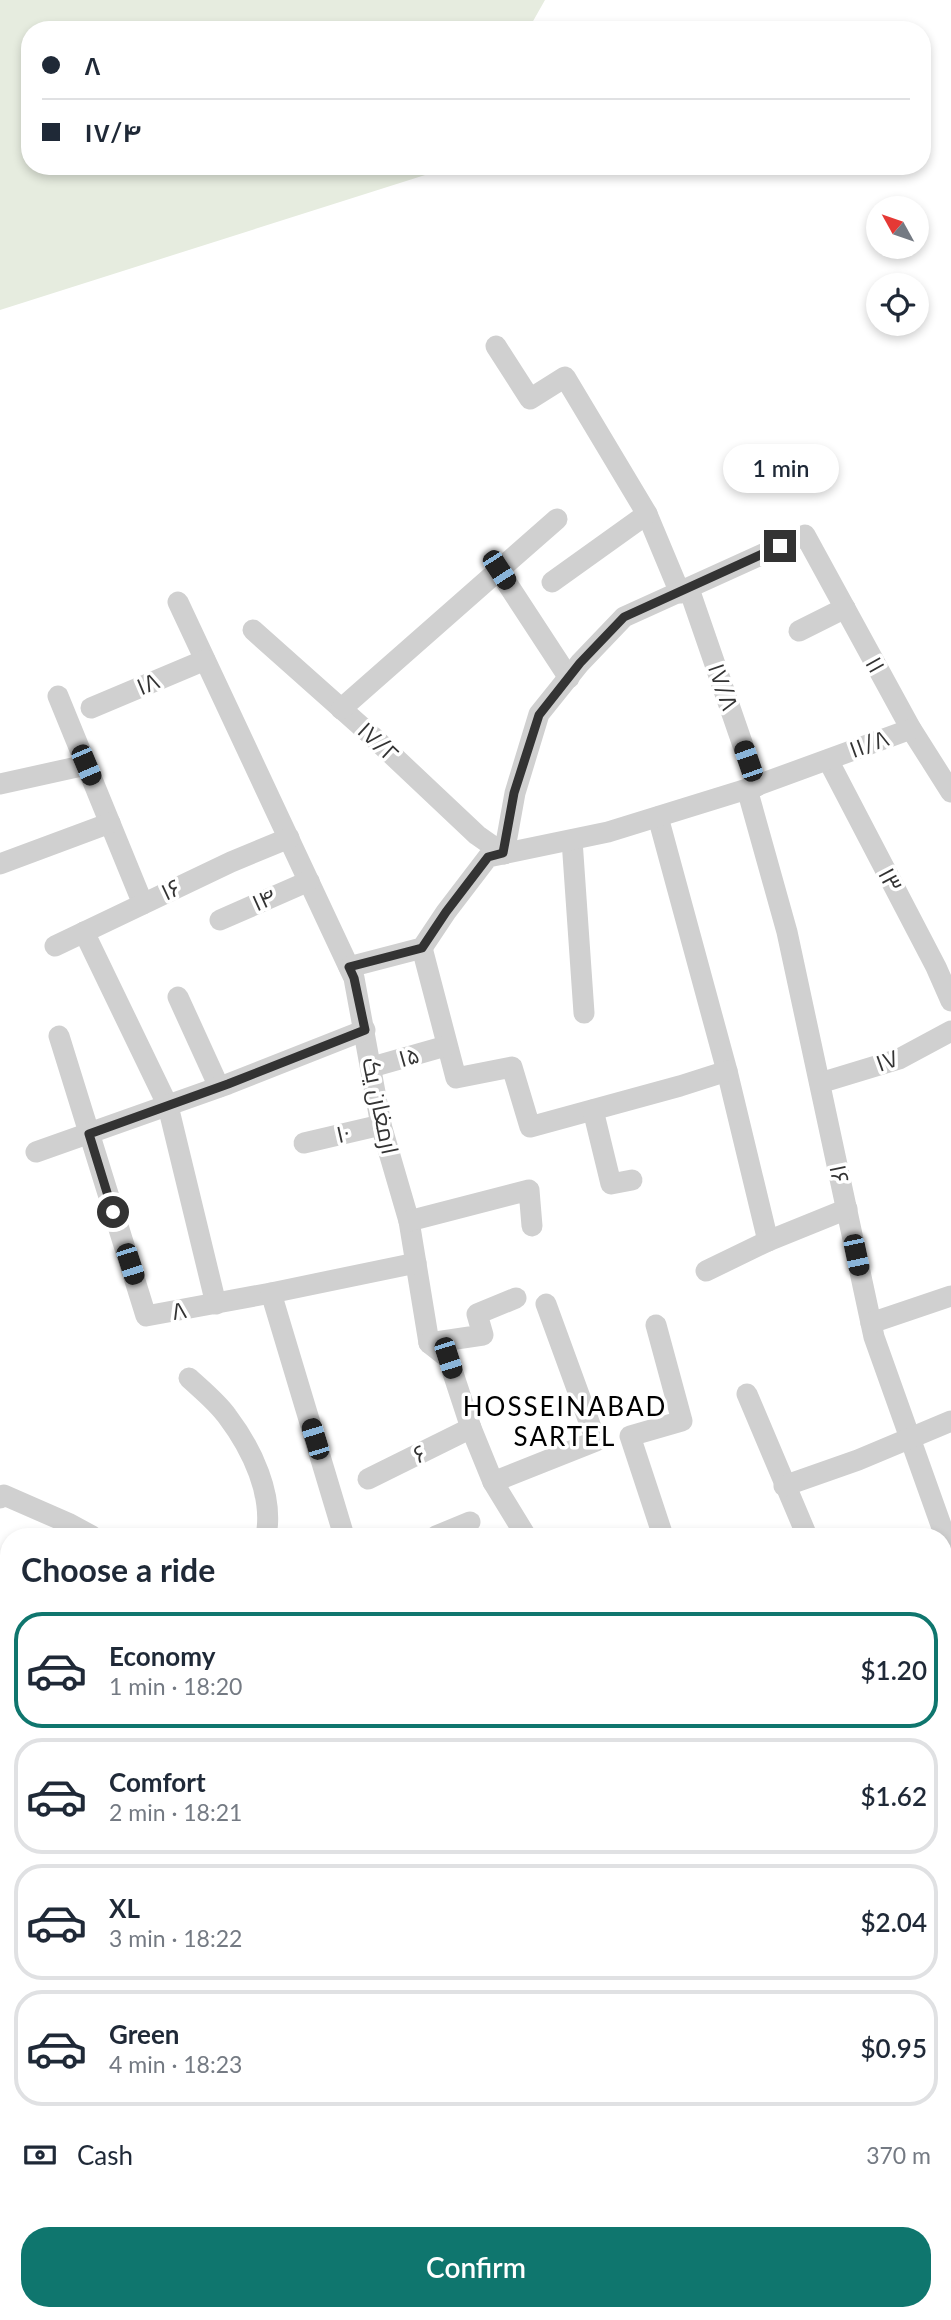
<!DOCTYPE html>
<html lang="en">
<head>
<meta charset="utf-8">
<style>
	body { margin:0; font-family:Lato,Cairo,sans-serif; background:#f6f6f7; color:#1f2937; height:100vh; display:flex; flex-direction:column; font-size:26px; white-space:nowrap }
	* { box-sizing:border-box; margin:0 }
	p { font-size:23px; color:#747a83 }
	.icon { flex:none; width:38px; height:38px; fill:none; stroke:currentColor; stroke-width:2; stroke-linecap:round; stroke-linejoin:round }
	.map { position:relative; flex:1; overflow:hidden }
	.sheet { position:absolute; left:0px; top:1528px; width:952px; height:793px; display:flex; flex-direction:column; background:#fff; border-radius:28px 28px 0 0; box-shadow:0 4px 10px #0003 }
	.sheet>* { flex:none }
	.top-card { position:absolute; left:21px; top:21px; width:910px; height:154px; border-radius:28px; box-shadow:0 4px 10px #0003; display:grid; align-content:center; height:154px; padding:0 21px; background:#fff }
	.needle { width:46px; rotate:310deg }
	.fabs { position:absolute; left:866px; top:196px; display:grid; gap:14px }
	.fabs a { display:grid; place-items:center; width:63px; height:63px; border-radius:50%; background:#fff; box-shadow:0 4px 10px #0003; font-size:35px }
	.end { position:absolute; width:32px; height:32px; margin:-16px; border:9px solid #333; background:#fff; box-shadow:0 0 0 4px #fff }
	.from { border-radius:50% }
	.bubble { position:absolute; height:49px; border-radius:24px; background:#fff; box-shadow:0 4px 10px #0003; font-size:23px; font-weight:600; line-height:49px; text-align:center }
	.car { position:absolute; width:21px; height:42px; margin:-21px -10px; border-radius:9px; box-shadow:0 0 5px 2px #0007; background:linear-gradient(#222 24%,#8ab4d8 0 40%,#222 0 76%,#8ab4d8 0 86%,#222 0) }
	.top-card b { display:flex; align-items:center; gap:24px; height:66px; font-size:26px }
	.top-card b+b { border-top:2px solid #e0e1e3 }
	.top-card i { width:18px; height:18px; background:#1f2937 }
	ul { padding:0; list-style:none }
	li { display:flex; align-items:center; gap:21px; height:116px; margin:0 14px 10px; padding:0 7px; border:4px solid #e0e1e3; border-radius:28px }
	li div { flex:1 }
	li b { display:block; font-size:26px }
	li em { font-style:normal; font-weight:600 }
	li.selected { border-color:#0f766e }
	li>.icon { width:63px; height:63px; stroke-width:1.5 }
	h2 { padding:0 21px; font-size:32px; line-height:84px }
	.pay { display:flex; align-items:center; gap:18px; height:77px; padding:0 21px; font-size:26px }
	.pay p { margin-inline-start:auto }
	.button { display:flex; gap:14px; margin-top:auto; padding:14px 21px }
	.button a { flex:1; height:80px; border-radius:28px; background:#0f766e; color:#fff; font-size:28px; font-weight:600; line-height:80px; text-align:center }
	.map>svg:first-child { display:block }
	.green { fill:#e6ecdf }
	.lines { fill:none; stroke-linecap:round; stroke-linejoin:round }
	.street { stroke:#d0d0d0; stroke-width:21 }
	.secondary { stroke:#bdbdbd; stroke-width:30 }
	.highway { stroke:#9a9a9a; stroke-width:38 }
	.route { stroke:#333; stroke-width:9 }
	.labels { text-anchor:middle; stroke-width:7; stroke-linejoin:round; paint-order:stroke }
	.street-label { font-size:24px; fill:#333; stroke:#fff }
	.neighbourhood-label { font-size:26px; letter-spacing:2px; fill:#000; stroke:#fff }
</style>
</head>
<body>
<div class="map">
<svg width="951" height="2320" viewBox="0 0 951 2320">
	<rect width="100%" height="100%" fill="#fff"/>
	<g class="green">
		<path d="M0,0H545L528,30H30V166H446L444,169L0,310Z"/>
		<path d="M152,2312H339L333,2320H156Z"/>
	</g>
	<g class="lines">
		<g class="street">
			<path d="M496,346L530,399L565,377L647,514L680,593"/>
			<path d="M499,571L569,678"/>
			<path d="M552,582L647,514"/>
			<path d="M689,589L757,786"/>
			<path d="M178,602L354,978L381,1125L409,1221L429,1343L448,1358L471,1428L493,1482L526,1536"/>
			<path d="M253,630L372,736L477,835L504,854L515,793L539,714L580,663L624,617L805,535L911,729L951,792"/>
			<path d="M799,631L845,608"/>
			<path d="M58,696L143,904"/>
			<path d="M91,708L205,660"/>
			<path d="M341,709L557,519"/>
			<path d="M828,760L936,967L951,1001"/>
			<path d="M0,784L86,765"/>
			<path d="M747,789L787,932L874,1337L951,1553"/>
			<path d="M658,817L727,1071L768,1241"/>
			<path d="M572,840L584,1013"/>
			<path d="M0,864L110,823"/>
			<path d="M220,920L309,881"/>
			<path d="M84,932L168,1106L216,1304"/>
			<path d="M55,946L231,862L289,838"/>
			<path d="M422,948L456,1078L512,1067L530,1127L680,1086L727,1071"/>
			<path d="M349,967L422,948L446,912L488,857L608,832L747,789L911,729"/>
			<path d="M178,997L219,1087"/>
			<path d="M59,1036L146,1316L271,1293L416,1263"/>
			<path d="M372,1067L446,1046"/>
			<path d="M820,1083L899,1059L951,1031"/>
			<path d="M593,1110L611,1184L632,1180"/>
			<path d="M304,1143L381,1125"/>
			<path d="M36,1152L228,1084L365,1030"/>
			<path d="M409,1221L529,1190L532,1226"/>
			<path d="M706,1271L768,1241L847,1209"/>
			<path d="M271,1293L344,1536"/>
			<path d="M871,1323L951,1296"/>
			<path d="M656,1325L682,1421L630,1436L663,1536"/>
			<path d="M429,1343L483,1335L477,1314L516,1298"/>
			<path d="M189,1378C202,1390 217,1402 227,1416C252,1449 274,1495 266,1536"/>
			<path d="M747,1394L807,1536"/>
			<path d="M368,1479L471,1428"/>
			<path d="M493,1482L596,1441L546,1304"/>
			<path d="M784,1486L858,1460L951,1421"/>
			<path d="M0,1498L4,1495L68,1523L92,1536"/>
			<path d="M436,1536L470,1522"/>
			<path d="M0,1692L9,1700"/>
			<path d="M0,1842L9,1832"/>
			<path d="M943,1867L951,1864"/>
			<path d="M0,2214L9,2228"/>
		</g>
		<g class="secondary">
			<path d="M58,2312L69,2320"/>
			<path d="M4,2320L19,2312"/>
		</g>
		<g class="highway">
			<path d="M0,1955L9,1961"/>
			<path d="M0,2022L9,2030"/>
			<path d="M943,2195L951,2193"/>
			<path d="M943,2238L951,2236"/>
			<path d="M131,2312L133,2320"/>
			<path d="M378,2320L393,2312"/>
		</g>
	</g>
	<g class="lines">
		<path class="route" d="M113,1212L89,1134L228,1084L365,1030L354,978L349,967L422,948L446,912L488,857L503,853L514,793L539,715L580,663L624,617L780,546"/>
	</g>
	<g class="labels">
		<g class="street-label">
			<text transform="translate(875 665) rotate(61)" y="8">۱۱</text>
			<text transform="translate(148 684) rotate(-23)" y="8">۱۸</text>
			<text transform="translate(723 687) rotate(71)" y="8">۱۷/۸</text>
			<text transform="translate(378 742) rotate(43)" y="8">۱۷/۲</text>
			<text transform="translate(869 744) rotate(-20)" y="8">۱۱/۸</text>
			<text transform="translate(890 880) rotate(62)" y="8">۱۳</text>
			<text transform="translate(171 890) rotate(-25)" y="8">۱۶</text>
			<text transform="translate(264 900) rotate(-24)" y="8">۱۴</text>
			<text transform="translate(409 1057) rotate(-16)" y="8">۱۵</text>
			<text transform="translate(887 1061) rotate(-20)" y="8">۱۷</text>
			<text transform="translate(380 1106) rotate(78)" y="8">ارمغان یک</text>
			<text transform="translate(343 1134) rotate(-13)" y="8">۱۰</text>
			<text transform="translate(839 1174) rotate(78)" y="8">۱۶</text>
			<text transform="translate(179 1311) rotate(-11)" y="8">۸</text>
			<text transform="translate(420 1454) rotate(-26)" y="8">۶</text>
		</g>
		<g class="neighbourhood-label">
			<text x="565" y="1416">HOSSEINABAD<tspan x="565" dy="30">SARTEL</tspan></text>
		</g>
	</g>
</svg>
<div class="fabs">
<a><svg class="needle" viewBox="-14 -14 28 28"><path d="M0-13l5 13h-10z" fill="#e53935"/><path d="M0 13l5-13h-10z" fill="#747a83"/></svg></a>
<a><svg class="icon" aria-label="locate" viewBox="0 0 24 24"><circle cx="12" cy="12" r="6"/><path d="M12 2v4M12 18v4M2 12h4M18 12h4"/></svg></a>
</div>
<i class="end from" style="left:113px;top:1212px"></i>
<i class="end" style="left:780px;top:546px"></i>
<div class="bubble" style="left:723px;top:444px;width:116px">1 min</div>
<i class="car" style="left:499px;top:570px;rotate:147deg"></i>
<i class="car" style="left:748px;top:761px;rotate:341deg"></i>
<i class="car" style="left:86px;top:765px;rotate:157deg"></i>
<i class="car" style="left:856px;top:1255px;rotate:168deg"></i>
<i class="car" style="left:130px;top:1264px;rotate:162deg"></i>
<i class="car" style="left:448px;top:1358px;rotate:162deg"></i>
<i class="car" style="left:315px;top:1439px;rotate:343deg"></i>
<div class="top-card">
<b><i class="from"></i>۸</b>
<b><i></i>۱۷/۴</b>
</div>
<section class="sheet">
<h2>Choose a ride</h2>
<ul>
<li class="selected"><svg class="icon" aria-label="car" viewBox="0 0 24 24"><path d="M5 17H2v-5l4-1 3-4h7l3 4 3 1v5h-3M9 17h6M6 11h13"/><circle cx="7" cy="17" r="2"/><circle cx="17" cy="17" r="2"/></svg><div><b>Economy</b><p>1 min · 18:20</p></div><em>$1.20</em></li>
<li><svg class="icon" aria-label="car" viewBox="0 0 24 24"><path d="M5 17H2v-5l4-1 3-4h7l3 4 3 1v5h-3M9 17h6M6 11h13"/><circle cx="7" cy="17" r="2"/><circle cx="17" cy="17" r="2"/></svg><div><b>Comfort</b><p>2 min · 18:21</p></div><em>$1.62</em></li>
<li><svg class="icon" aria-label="car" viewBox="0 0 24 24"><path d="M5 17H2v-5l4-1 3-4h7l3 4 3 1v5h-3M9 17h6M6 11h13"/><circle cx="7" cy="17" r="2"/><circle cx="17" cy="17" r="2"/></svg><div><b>XL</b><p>3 min · 18:22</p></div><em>$2.04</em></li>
<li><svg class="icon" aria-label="car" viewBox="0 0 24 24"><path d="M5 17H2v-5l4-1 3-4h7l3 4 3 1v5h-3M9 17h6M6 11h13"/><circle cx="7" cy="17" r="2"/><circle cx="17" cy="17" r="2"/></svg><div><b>Green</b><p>4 min · 18:23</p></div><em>$0.95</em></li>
</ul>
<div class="pay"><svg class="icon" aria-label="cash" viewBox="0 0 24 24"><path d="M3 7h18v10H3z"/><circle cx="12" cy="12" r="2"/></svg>Cash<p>370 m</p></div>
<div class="button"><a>Confirm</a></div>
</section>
</div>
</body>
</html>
